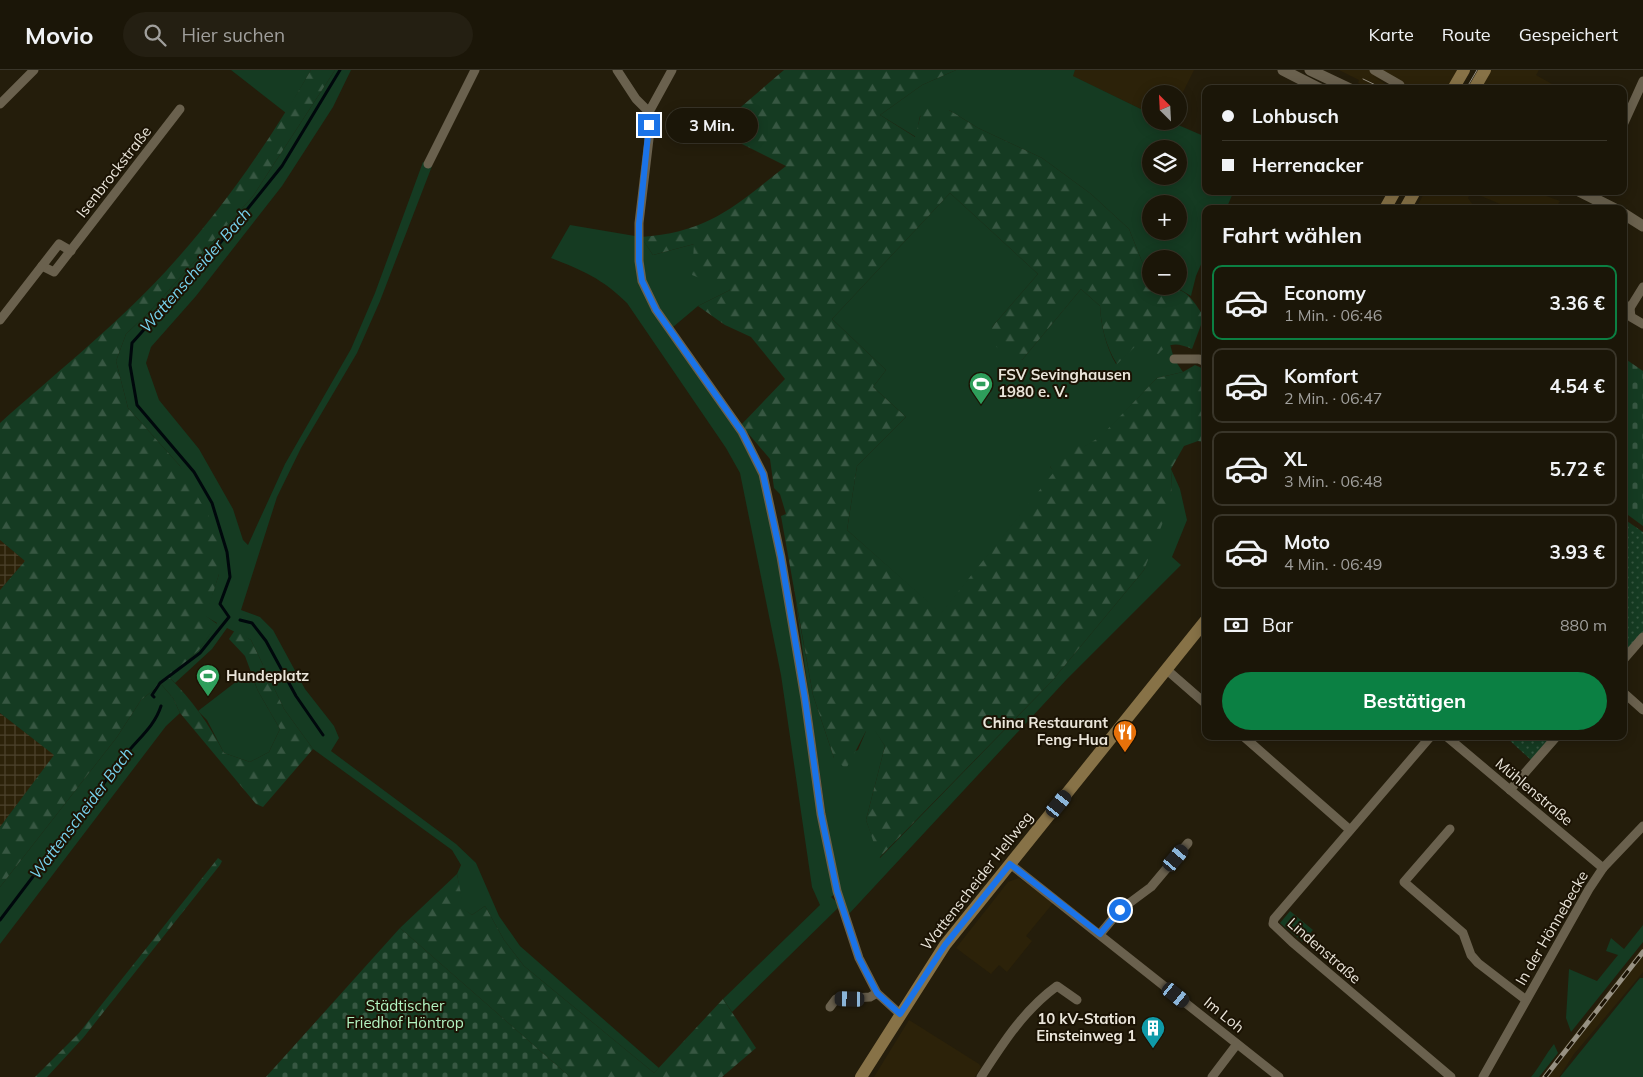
<!DOCTYPE html>
<html lang="de">
<head>
<meta charset="utf-8">
<style>
	body { margin:0; font-family:Mulish,sans-serif; background:#241f12; color:#f1f3f6; height:100vh; display:flex; flex-direction:column; font-size:19px; white-space:nowrap }
	* { box-sizing:border-box; margin:0 }
	p { font-size:16px; color:#a09f9c }
	.icon { flex:none; width:28px; height:28px; fill:none; stroke:currentColor; stroke-width:2; stroke-linecap:round; stroke-linejoin:round }
	.map { position:relative; flex:1; overflow:hidden }
	.panel { position:absolute; left:1202px; top:135px; width:425px; height:535px; display:flex; flex-direction:column; background:#1b1608; border-radius:10px; box-shadow:0 2px 12px #0003,0 0 0 1px #393529 }
	.panel>* { flex:none }
	.banner { position:absolute; left:1202px; top:15px; width:425px; height:110px; border-radius:10px; box-shadow:0 2px 12px #0003,0 0 0 1px #393529; display:grid; align-content:center; height:110px; padding:0 20px; background:#1b1608 }
	.needle { width:32px; rotate:336deg }
	.controls { position:absolute; left:1142px; top:15px; display:grid; gap:10px }
	.controls a { display:grid; place-items:center; width:45px; height:45px; border-radius:50%; background:#1b1608; box-shadow:0 2px 12px #0003,0 0 0 1px #393529; font-size:25px }
	.end { position:absolute; width:22px; height:22px; margin:-11px; border:6px solid #1a73e8; background:#fff; box-shadow:0 0 0 2px #fff }
	.from { border-radius:50% }
	.bubble { position:absolute; height:35px; border-radius:18px; background:#1b1608; box-shadow:0 2px 12px #0003,0 0 0 1px #393529; font-size:16px; font-weight:700; line-height:35px; text-align:center }
	.car { position:absolute; width:15px; height:30px; margin:-15px -8px; border-radius:6px; box-shadow:0 0 4px 1px #0007; background:linear-gradient(#222 24%,#8ab4d8 0 40%,#222 0 76%,#8ab4d8 0 86%,#222 0) }
	.banner b { display:flex; align-items:center; gap:18px; height:48px; font-size:19px }
	.banner b+b { border-top:1px solid #393529 }
	.banner i { width:12px; height:12px; background:#f1f3f6 }
	ul { padding:0; list-style:none }
	li { display:flex; align-items:center; gap:15px; height:75px; margin:0 10px 8px; padding:0 10px; border:2px solid #393529; border-radius:10px }
	li div { flex:1 }
	li b { display:block; font-size:19px }
	li em { font-style:normal; font-weight:700 }
	li.active { border-color:#0b8043 }
	li>.icon { width:45px; height:45px; stroke-width:1.5 }
	h2 { padding:0 20px; font-size:22px; line-height:60px }
	.pay { display:flex; align-items:center; gap:12px; height:55px; padding:0 20px; font-size:19px }
	.pay p { margin-inline-start:auto }
	.button { display:flex; gap:10px; margin-top:auto; padding:10px 20px }
	.button a { flex:1; height:58px; border-radius:30px; background:#0b8043; color:#fff; font-size:20px; font-weight:700; line-height:58px; text-align:center }
	header { display:flex; align-items:center; gap:30px; box-sizing:border-box; height:70px; padding:0 25px; background:#1b1608; border-bottom:1px solid #393529 }
	header strong { font-size:24px }
	nav { display:flex; gap:28px; margin-inline-start:auto; font-size:18px }
	.search { width:350px; height:45px; background:#241f12; display:flex; align-items:center; gap:12px; box-sizing:border-box; padding:0 18px; border-radius:28px; color:#a09f9c; font-size:19px }
	.map>svg:first-child { display:block }
	.built { fill:#2c2209 }
	.industrial { fill:url(#industrial-grid) }
	.green { fill:#153b22; fill-rule:evenodd }
	.forest { fill:url(#forest-firs) }
	.cemetery { fill:url(#cemetery-stones) }
	.garden { fill:url(#garden-dots) }
	.lines { fill:none; stroke-linecap:round; stroke-linejoin:round }
	.stream { stroke:#00080c; stroke-width:3 }
	.minor { stroke:#6a614e; stroke-width:9 }
	.tertiary { stroke:#6a614e; stroke-width:11 }
	.secondary { stroke:#877247; stroke-width:12 }
	.tram { stroke:#979183; stroke-width:1 }
	.rail-casing { stroke:#979183; stroke-width:5 }
	.rail { stroke:#1b1304; stroke-width:3; stroke-dasharray:9; stroke-linecap:butt }
	.route { stroke:#1a73e8; stroke-width:6 }
	.labels { text-anchor:middle; stroke-width:4; stroke-linejoin:round; paint-order:stroke }
	.street-label { font-size:15px; fill:#eae5da; stroke:#1b1304 }
	.poi-label { font-size:15px; font-weight:bold; fill:#eae5da; stroke:#1b1304; text-anchor:start }
	.park-label { font-size:15px; fill:#b2f3c1; stroke:#1b1304 }
	.water-label { font-size:16px; font-style:italic; fill:#77d2ed; stroke:#1b1304 }
</style>
</head>
<body>
<header>
<strong>Movio</strong>
<div class="search"><svg class="icon" aria-label="search" viewBox="0 0 24 24"><circle cx="10" cy="10" r="6"/><path d="M15 15l6 6"/></svg>Hier suchen</div>
<nav><a>Karte</a><a>Route</a><a>Gespeichert</a></nav>
</header>
<div class="map">
<svg width="1643" height="1007" viewBox="0 0 1643 1007">
	<defs>
		<pattern id="industrial-grid" width="8" height="8" patternUnits="userSpaceOnUse" patternTransform="scale(1.25)"><rect width="8" height="8" fill="#2c2209"/><path d="M0 4h8M4 0v8" fill="none" stroke="#4b422c"/></pattern>
		<pattern id="forest-firs" width="22" height="20" patternUnits="userSpaceOnUse" patternTransform="scale(1.25)"><rect width="22" height="20" fill="#153b22"/><path d="M5 1l3.5 6h-7zM16 11l3.5 6h-7z" fill="#375742"/></pattern>
		<pattern id="cemetery-stones" width="16" height="16" patternUnits="userSpaceOnUse" patternTransform="scale(1.25)"><rect width="16" height="16" fill="#153b22"/><path d="M2 7V4a2 2 0 0 1 4 0v3zM10 15v-3a2 2 0 0 1 4 0v3z" fill="#375742"/></pattern>
		<pattern id="garden-dots" width="8" height="8" patternUnits="userSpaceOnUse" patternTransform="scale(1.25)"><rect width="8" height="8" fill="#153b22"/><path d="M2 2h.1M6 6h.1" fill="none" stroke="#375742" stroke-width="1.8" stroke-linecap="round"/></pattern>
	</defs>
	<rect width="100%" height="100%" fill="#241d0b"/>
	<g class="built">
		<path d="M1075,0H1194L1179,30V24H1151V44L1072,6Z"/>
		<path d="M1339,0H1459L1448,19H1399L1373,6L1393,19H1371L1358,13L1359,10Z"/>
		<path d="M1491,0H1539L1536,5L1552,14L1549,19H1480Z"/>
		<path d="M1425,121H1461L1469,126L1468,128L1475,138L1416,139Z"/>
		<path d="M1482,121H1533L1560,131L1555,139H1512L1481,126Z"/>
		<path d="M1019,808L1054,832L1026,866L1032,871L1007,902L999,895L991,904L956,878L1008,812Z"/>
		<path d="M1643,876V902L1639,907L1574,984L1559,1007H1541Z"/>
		<path d="M909,950L979,994L981,997L975,1007H874Z"/>
	</g>
	<g class="industrial">
		<path d="M0,470L25,491L0,520Z"/>
		<path d="M0,643L55,685L0,757Z"/>
	</g>
	<g class="green">
		<path d="M231,0H311L286,43Z"/>
		<path d="M335,0H351L333,37L282,116L196,226L151,277L146,293L159,330L199,379L233,439L243,470L248,475L285,394L351,279L375,223L423,92L432,96L380,231L357,283L301,378L277,427L241,540L260,547L273,560L305,619L334,656L339,668L331,681L456,774L476,793L499,846L520,876L659,998L654,1003L524,896L504,870L485,836L472,845L463,839L457,804L461,795L452,780L313,679L284,639L251,570L227,558L212,579L175,613L169,607L199,580L217,553L205,546L219,504L180,396L128,338L116,291L126,264L150,241L253,126Z"/>
		<path d="M956,0H1075L1073,6L1151,44V51H1169L1206,67V121H1234L1226,139H1206V183L1196,206L1191,226L1174,216H1179V189H1151V196L1143,194L1129,159L1091,124L1042,88L978,58L949,40L920,46L916,67L880,45L922,15ZM1151,79H1179V106H1151ZM1151,134H1179V161H1151Z"/>
		<path d="M950,123L1038,204L992,257L1022,290L1081,219L1100,236C1101,256 1106,277 1116,294L1140,271L1156,286L1163,278L1170,274L1174,289L1183,302L1157,308L1101,367L1050,397L1055,402L941,544L847,460L857,396L906,347L873,317L886,300L832,249Z"/>
		<path d="M570,155L641,167L653,185L694,174L730,220L698,236L673,257L751,383L768,430L835,824L831,827L838,833V838L732,942L723,929L820,835L812,817L781,605L740,403L726,378L627,233C603,209 582,200 551,188Z"/>
		<path d="M1171,399L1180,419L1187,450L1172,487L1181,495L1067,609L848,845L833,796L795,527L813,625L834,688L858,680L866,661L875,660L885,676L866,750L880,788L1051,612L1144,500L1172,419Z"/>
		<path d="M250,601L258,621L280,659L269,682L250,692L224,683L207,650L198,641Z"/>
		<path d="M161,614L173,628L180,643L166,656L0,874V817L117,667L141,630Z"/>
		<path d="M1290,841L1313,860L1303,872L1280,853Z"/>
		<path d="M1643,855V872L1571,962L1566,948L1569,899L1597,911L1618,885L1606,881L1611,868L1624,879Z"/>
		<path d="M1640,908H1643V1007H1560Z"/>
		<path d="M1554,974L1558,983L1539,1007H1531C1540,996 1545,985 1554,974Z"/>
	</g>
	<g class="forest">
		<path d="M311,0H335L253,126L150,241L126,264L116,291L128,338L180,396L219,464V504L206,546L217,554L199,580L169,607C192,630 209,654 224,683L250,692L269,682L280,659L258,621L245,586L229,569L235,560L251,570L284,639L313,679L263,737L256,734L180,643L173,628L161,614L141,630L117,667L0,817V757L54,685L0,643V520L25,491L0,470V353C59,300 123,250 175,191C227,133 271,68 311,0Z"/>
		<path d="M784,0H956L922,15L880,45L915,67L923,36L949,40L978,58L1042,88L1091,124L1129,159L1143,194L1151,196V216C1182,216 1188,221 1204,247L1192,279C1176,272 1167,272 1156,287L1140,272L1117,294C1106,277 1101,256 1100,236L1081,219L1022,290C1007,284 985,277 992,257L1038,204L950,123L832,249L886,300L873,317L906,347L857,396L847,460L941,543L1054,402L1050,397L1072,373L1083,377L1100,367L1157,308L1183,302L1195,295L1206,300V373L1198,371L1184,376L1171,399L1172,419L1165,447L1144,500L1051,612L879,788L866,750L885,676L875,661H866L846,699L834,688L813,625L781,446L786,444L780,424L774,418L770,389L741,355L785,309L751,267L725,255L698,236L730,220L692,205L694,174L653,185L641,167C709,162 735,136 786,96L714,60Z"/>
		<path d="M218,788L222,791L220,795L83,968L47,1007H35L79,963Z"/>
		<path d="M457,804L464,839L472,845L485,836L504,870L524,896L654,1003L723,929L756,978L722,1007H570L400,858Z"/>
	</g>
	<g class="cemetery">
		<path d="M1624,288L1643,301V456L1624,442Z"/>
		<path d="M400,858L570,1007H266Z"/>
	</g>
	<g class="garden">
		<path d="M1624,449L1643,462V562L1624,584Z"/>
		<path d="M1501,666H1552L1531,690L1506,667L1504,669Z"/>
	</g>
	<g class="lines">
		<g class="stream">
			<path d="M240,550L252,553L266,571L296,626L323,665"/>
			<path d="M154,627L152,625L160,613L200,583L229,547L220,534L230,507L227,482L212,433L194,402L137,335L130,295L132,273L208,188L282,96L340,0"/>
			<path d="M0,850C41,796 82,742 123,688C136,670 154,658 161,636"/>
		</g>
		<g class="minor">
			<path d="M617,0L636,29L649,42V69L639,153V191L642,211L656,240L742,362L763,404L781,487L805,629L821,744L837,821L859,888L877,923L900,944"/>
			<path d="M1374,0L1400,15"/>
			<path d="M0,34L34,0"/>
			<path d="M649,42L672,0"/>
			<path d="M1624,53L1643,11"/>
			<path d="M428,94L475,0"/>
			<path d="M42,196L54,202L180,39"/>
			<path d="M1624,234L1630,238L1631,247L1643,254"/>
			<path d="M1630,238L1643,217"/>
			<path d="M0,250L59,174L71,181"/>
			<path d="M1174,289H1199L1206,292"/>
			<path d="M1624,589L1643,567"/>
			<path d="M1167,600L1206,634"/>
			<path d="M1624,623L1643,640"/>
			<path d="M1243,666L1350,760"/>
			<path d="M1431,666L1274,849L1273,854L1292,872L1451,1007"/>
			<path d="M1446,666L1603,798"/>
			<path d="M1510,720L1557,666"/>
			<path d="M1450,759L1404,812L1463,863L1471,885L1478,893L1526,930"/>
			<path d="M1010,794L1279,1007"/>
			<path d="M1100,864L1120,840L1151,817L1188,773"/>
			<path d="M830,937L836,929L870,927L877,923"/>
			<path d="M981,1007C1003,973 1024,940 1057,916L1077,930"/>
			<path d="M1212,1007L1237,974"/>
			<path d="M1483,1007L1589,819L1603,798L1643,756"/>
		</g>
		<g class="tertiary">
			<path d="M1283,0L1320,19"/>
			<path d="M1310,0L1350,19"/>
			<path d="M1579,121L1615,139"/>
			<path d="M1624,144L1643,156"/>
		</g>
		<g class="secondary">
			<path d="M1453,19L1464,0"/>
			<path d="M1474,19L1485,0"/>
			<path d="M1385,139L1395,121"/>
			<path d="M1405,139L1415,121"/>
			<path d="M861,1007L945,875L1206,550"/>
		</g>
		<g class="tram">
			<path d="M1363,9L1384,19"/>
			<path d="M1466,19L1477,0"/>
		</g>
		<g class="rail-casing">
			<path id="rail" d="M1545,1007L1643,882"/>
		</g>
		<use href="#rail" class="rail"/>
	</g>
	<g class="lines">
		<path class="route" d="M649,55L639,154V191L642,211L656,240L742,362L763,404L781,487L805,629L821,744L837,821L859,888L877,923L900,944L945,875L1010,794L1100,864L1120,840"/>
	</g>
	<defs>
		<g id="stadium-pin" transform="scale(1.25)"><path d="M0 17L-7.5 6A9.5 9.5 0 1 1 7.5 6Z" fill="#2e9e5b" stroke="#1b1304"/><path d="M0-5a6.5 5 0 1 0 0 10a6.5 5 0 1 0 0-10ZM-3.5-1.8h7v3.6h-7Z" fill="#fff"/></g>
		<g id="restaurant-pin" transform="scale(1.25)"><path d="M0 17L-7.5 6A9.5 9.5 0 1 1 7.5 6Z" fill="#e8710a" stroke="#1b1304"/><path d="M-5-6h1v4h1v-4h1v4h1v-4h1v5L-1.5 .5V6h-2V.5L-5-1ZM5-6V6H3V1.5H1.5Q1.5-4 5-6Z" fill="#fff"/></g>
		<g id="building-pin" transform="scale(1.25)"><path d="M0 17L-7.5 6A9.5 9.5 0 1 1 7.5 6Z" fill="#0f9aa8" stroke="#1b1304"/><path d="M-4-6H4V6H1V3H-1V6H-4ZM-2.5-4.3h1.7v1.8h-1.7ZM.8-4.3h1.7v1.8H.8ZM-2.5-1h1.7V.8h-1.7ZM.8-1h1.7V.8H.8Z" fill="#fff"/></g>
	</defs>
	<g fill-rule="evenodd">
		<use href="#stadium-pin" x="981" y="314"/>
		<use href="#stadium-pin" x="208" y="606"/>
		<use href="#restaurant-pin" x="1125" y="662"/>
		<use href="#building-pin" x="1153" y="958"/>
	</g>
	<g class="labels">
		<g class="street-label">
			<text transform="translate(114 102) rotate(-52)" y="5">Isenbrockstraße</text>
			<text transform="translate(1534 722) rotate(40)" y="5">Mühlenstraße</text>
			<text transform="translate(977 811) rotate(-52)" y="5">Wattenscheider Hellweg</text>
			<text transform="translate(1552 858) rotate(-60)" y="5">In der Hönnebecke</text>
			<text transform="translate(1324 881) rotate(41)" y="5">Lindenstraße</text>
			<text transform="translate(1224 945) rotate(39)" y="5">Im Loh</text>
		</g>
		<g class="poi-label">
			<text x="998" y="310">FSV Sevinghausen<tspan x="998" dy="17">1980 e. V.</tspan></text>
			<text x="226" y="611">Hundeplatz</text>
			<text x="1108" y="658" text-anchor="end">China Restaurant<tspan x="1108" dy="17">Feng-Hua</tspan></text>
			<text x="1136" y="954" text-anchor="end">10 kV-Station<tspan x="1136" dy="17">Einsteinweg 1</tspan></text>
		</g>
		<g class="park-label">
			<text x="405" y="941">Städtischer<tspan x="405" dy="17">Friedhof Höntrop</tspan></text>
		</g>
		<g class="water-label">
			<text transform="translate(195 200) rotate(-49)" y="6">Wattenscheider Bach</text>
			<text transform="translate(81 743) rotate(-53)" y="6">Wattenscheider Bach</text>
		</g>
	</g>
</svg>
<div class="controls">
<a><svg class="needle" viewBox="-14 -14 28 28"><path d="M0-13l5 13h-10z" fill="#e53935"/><path d="M0 13l5-13h-10z" fill="#a09f9c"/></svg></a>
<a><svg class="icon" aria-label="layers" viewBox="0 0 24 24"><path d="M12 4l9 5-9 5-9-5zM3 14l9 5 9-5"/></svg></a>
<a>+</a>
<a>−</a>
</div>
<i class="end from" style="left:1120px;top:840px"></i>
<i class="end" style="left:649px;top:55px"></i>
<div class="bubble" style="left:666px;top:38px;width:92px">3 Min.</div>
<i class="car" style="left:1059px;top:734px;rotate:39deg"></i>
<i class="car" style="left:1176px;top:788px;rotate:40deg"></i>
<i class="car" style="left:1176px;top:925px;rotate:129deg"></i>
<i class="car" style="left:850px;top:929px;rotate:271deg"></i>
<div class="banner">
<b><i class="from"></i>Lohbusch</b>
<b><i></i>Herrenacker</b>
</div>
<section class="panel">
<h2>Fahrt wählen</h2>
<ul>
<li class="active"><svg class="icon" aria-label="car" viewBox="0 0 24 24"><path d="M5 17H2v-5l4-1 3-4h7l3 4 3 1v5h-3M9 17h6M6 11h13"/><circle cx="7" cy="17" r="2"/><circle cx="17" cy="17" r="2"/></svg><div><b>Economy</b><p>1 Min. · 06:46</p></div><em>3.36 €</em></li>
<li><svg class="icon" aria-label="car" viewBox="0 0 24 24"><path d="M5 17H2v-5l4-1 3-4h7l3 4 3 1v5h-3M9 17h6M6 11h13"/><circle cx="7" cy="17" r="2"/><circle cx="17" cy="17" r="2"/></svg><div><b>Komfort</b><p>2 Min. · 06:47</p></div><em>4.54 €</em></li>
<li><svg class="icon" aria-label="car" viewBox="0 0 24 24"><path d="M5 17H2v-5l4-1 3-4h7l3 4 3 1v5h-3M9 17h6M6 11h13"/><circle cx="7" cy="17" r="2"/><circle cx="17" cy="17" r="2"/></svg><div><b>XL</b><p>3 Min. · 06:48</p></div><em>5.72 €</em></li>
<li><svg class="icon" aria-label="car" viewBox="0 0 24 24"><path d="M5 17H2v-5l4-1 3-4h7l3 4 3 1v5h-3M9 17h6M6 11h13"/><circle cx="7" cy="17" r="2"/><circle cx="17" cy="17" r="2"/></svg><div><b>Moto</b><p>4 Min. · 06:49</p></div><em>3.93 €</em></li>
</ul>
<div class="pay"><svg class="icon" aria-label="cash" viewBox="0 0 24 24"><path d="M3 7h18v10H3z"/><circle cx="12" cy="12" r="2"/></svg>Bar<p>880 m</p></div>
<div class="button"><a>Bestätigen</a></div>
</section>
</div>
</body>
</html>
